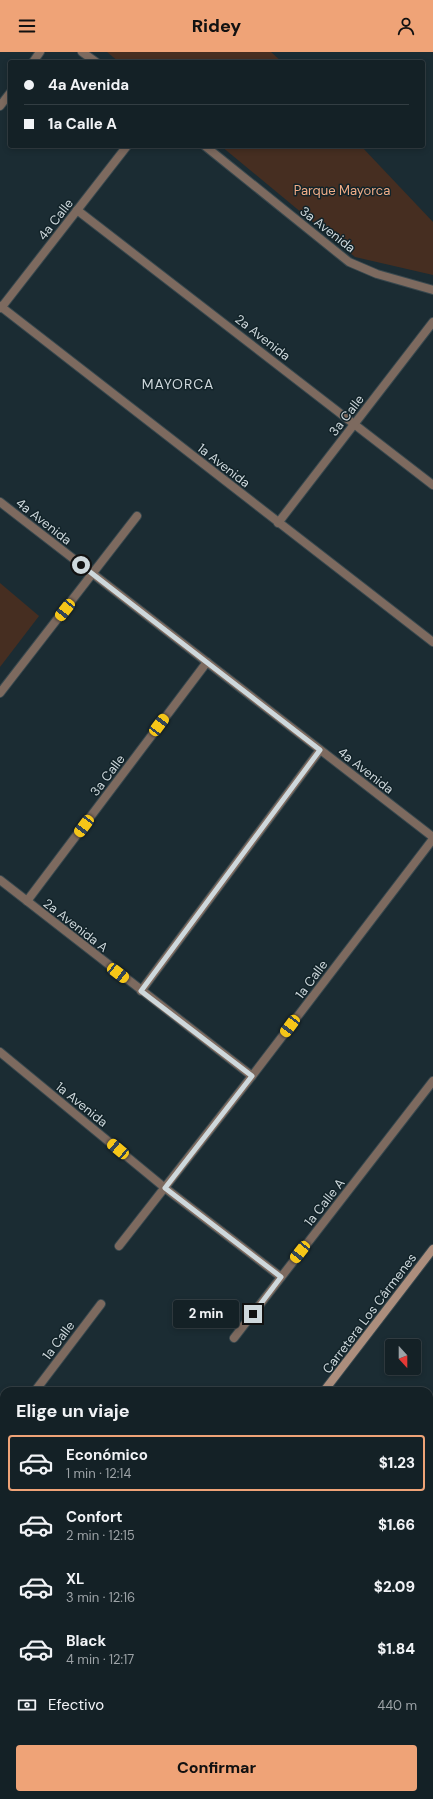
<!DOCTYPE html>
<html lang="es">
<head>
<meta charset="utf-8">
<style>
	body { margin:0; font-family:"DM Sans",sans-serif; background:#212e32; color:#f1f3f6; height:100vh; display:flex; flex-direction:column; font-size:15px; white-space:nowrap }
	* { box-sizing:border-box; margin:0 }
	p { font-size:13px; color:#9da3a7 }
	.icon { flex:none; width:22px; height:22px; fill:none; stroke:currentColor; stroke-width:2; stroke-linecap:round; stroke-linejoin:round }
	.map { position:relative; flex:1; overflow:hidden }
	.drawer { position:absolute; left:0px; top:1335px; width:433px; height:412px; display:flex; flex-direction:column; background:#142126; border-radius:12px 12px 0 0; box-shadow:0 2px 6px #0003,0 0 0 1px #333e43 }
	.drawer>* { flex:none }
	.banner { position:absolute; left:8px; top:8px; width:417px; height:88px; border-radius:4px; box-shadow:0 2px 6px #0003,0 0 0 1px #333e43; display:grid; align-content:center; height:88px; padding:0 16px; background:#142126 }
	.needle { width:26px; rotate:159deg }
	.fabs { position:absolute; left:385px; top:1287px; display:grid; gap:8px }
	.fabs a { display:grid; place-items:center; width:36px; height:36px; border-radius:4px; background:#142126; box-shadow:0 2px 6px #0003,0 0 0 1px #333e43; font-size:20px }
	.end { position:absolute; width:18px; height:18px; margin:-9px; border:5px solid #ced8dc; background:#111; box-shadow:0 0 0 2px #111 }
	.from { border-radius:50% }
	.bubble { position:absolute; height:28px; border-radius:4px; background:#142126; box-shadow:0 2px 6px #0003,0 0 0 1px #333e43; font-size:13px; font-weight:800; line-height:28px; text-align:center }
	.car { position:absolute; width:12px; height:24px; margin:-12px -6px; border-radius:5px; box-shadow:0 0 3px 1px #0007; background:linear-gradient(#f5c518 24%,#345 0 40%,#f5c518 0 76%,#345 0 86%,#f5c518 0) }
	.banner b { display:flex; align-items:center; gap:14px; height:38px; font-size:15px }
	.banner b+b { border-top:1px solid #333e43 }
	.banner i { width:10px; height:10px; background:#f1f3f6 }
	ul { padding:0; list-style:none }
	li { display:flex; align-items:center; gap:12px; height:56px; margin:0 8px 6px; padding:0 8px; border:2px solid transparent; border-radius:4px }
	li div { flex:1 }
	li b { display:block; font-size:15px }
	li em { font-style:normal; font-weight:800 }
	li.on { border-color:#efa377 }
	li>.icon { width:36px; height:36px; stroke-width:1.5 }
	h2 { padding:0 16px; font-size:18px; line-height:48px }
	.pay { display:flex; align-items:center; gap:10px; height:44px; padding:0 16px; font-size:15px }
	.pay p { margin-inline-start:auto }
	.button { display:flex; gap:8px; margin-top:auto; padding:8px 16px }
	.button a { flex:1; height:46px; border-radius:4px; background:#efa377; color:#111; font-size:16px; font-weight:800; line-height:46px; text-align:center }
	header { display:flex; justify-content:space-between; align-items:center; height:52px; padding:0 16px; background:#efa377; color:#111; font-size:18px; font-weight:800 }
	.map>svg:first-child { display:block }
	.green { fill:#462e21 }
	.lines { fill:none; stroke-linecap:round; stroke-linejoin:round }
	.minor-casing { stroke:#38484e; stroke-width:10 }
	.secondary-casing { stroke:#38484e; stroke-width:10 }
	.minor { stroke:#7d6a5f; stroke-width:8 }
	.secondary { stroke:#ac8e7d; stroke-width:8 }
	.route { stroke:#ced8dc; stroke-width:5 }
	.labels { text-anchor:middle; stroke-width:3; stroke-linejoin:round; paint-order:stroke }
	.park-label { font-size:13px; fill:#f1ad87; stroke:#122329 }
	.street-label { font-size:13px; fill:#ced8dc; stroke:#122329 }
	.neighbourhood-label { font-size:14px; letter-spacing:1px; fill:#ced8dc; stroke:#122329 }
</style>
</head>
<body>
<header><svg class="icon" aria-label="menu" viewBox="0 0 24 24"><path d="M4 6h16M4 12h16M4 18h16"/></svg>Ridey<svg class="icon" aria-label="person" viewBox="0 0 24 24"><circle cx="12" cy="8" r="4"/><path d="M4 21q1-7 8-7t8 7"/></svg></header>
<div class="map">
<svg width="433" height="1747" viewBox="0 0 433 1747">
	<rect width="100%" height="100%" fill="#1b2c33"/>
	<g class="green">
		<path d="M107,0H271L282,10H119Z"/>
		<path d="M221,94H361L433,170V223L355,205Z"/>
		<path d="M0,531L39,564L0,615Z"/>
		<path d="M4,1506V1743H11L8,1747H0V1511Z"/>
	</g>
	<g class="lines">
		<g class="minor-casing">
			<g id="minor">
				<path d="M82,0L96,10"/>
				<path d="M33,10L40,0"/>
				<path d="M0,54L10,41"/>
				<path d="M205,94L349,210L377,222L433,238"/>
				<path d="M77,158L433,433"/>
				<path d="M0,254L433,590"/>
				<path d="M1,256L127,94"/>
				<path d="M0,450L433,785"/>
				<path d="M278,471L433,270"/>
				<path d="M0,641L137,464"/>
				<path d="M0,828L252,1024"/>
				<path d="M27,849L207,610"/>
				<path d="M141,939L320,698"/>
				<path d="M0,1000L165,1136L281,1225"/>
				<path d="M119,1194L252,1024L433,787"/>
				<path d="M234,1286L433,1029"/>
				<path d="M35,1339L101,1252"/>
				<path d="M0,1386L4,1380"/>
				<path d="M0,1446L4,1449"/>
				<path d="M0,1480L4,1483"/>
			</g>
		</g>
		<g class="secondary-casing">
			<g id="secondary">
				<path d="M324,1339L433,1197"/>
				<path d="M29,1747L31,1743"/>
			</g>
		</g>
		<use href="#minor" class="minor"/>
		<use href="#secondary" class="secondary"/>
	</g>
	<g class="lines">
		<path class="route" d="M81,513L320,698L141,939L252,1024L165,1136L281,1225L253,1262"/>
	</g>
	<g class="labels">
		<g class="park-label">
			<text x="342" y="143">Parque Mayorca</text>
		</g>
		<g class="street-label">
			<text transform="translate(55 167) rotate(-52)" y="5">4a Calle</text>
			<text transform="translate(328 177) rotate(38)" y="5">3a Avenida</text>
			<text transform="translate(263 285) rotate(38)" y="5">2a Avenida</text>
			<text transform="translate(346 363) rotate(-52)" y="5">3a Calle</text>
			<text transform="translate(224 413) rotate(38)" y="5">1a Avenida</text>
			<text transform="translate(44 469) rotate(38)" y="5">4a Avenida</text>
			<text transform="translate(366 718) rotate(38)" y="5">4a Avenida</text>
			<text transform="translate(107 723) rotate(-53)" y="5">3a Calle</text>
			<text transform="translate(76 873) rotate(38)" y="5">2a Avenida A</text>
			<text transform="translate(311 927) rotate(-53)" y="5">1a Calle</text>
			<text transform="translate(82 1052) rotate(39)" y="5">1a Avenida</text>
			<text transform="translate(324 1150) rotate(-52)" y="5">1a Calle A</text>
			<text transform="translate(369 1261) rotate(-53)" y="5">Carretera Los Cármenes</text>
			<text transform="translate(58 1288) rotate(-53)" y="5">1a Calle</text>
		</g>
		<g class="neighbourhood-label">
			<text x="178" y="337">MAYORCA</text>
		</g>
	</g>
</svg>
<div class="fabs">
<a><svg class="needle" viewBox="-14 -14 28 28"><path d="M0-13l5 13h-10z" fill="#e53935"/><path d="M0 13l5-13h-10z" fill="#9da3a7"/></svg></a>
</div>
<i class="end from" style="left:81px;top:513px"></i>
<i class="end" style="left:253px;top:1262px"></i>
<div class="bubble" style="left:173px;top:1248px;width:66px">2 min</div>
<i class="car" style="left:65px;top:558px;rotate:218deg"></i>
<i class="car" style="left:159px;top:673px;rotate:37deg"></i>
<i class="car" style="left:84px;top:774px;rotate:217deg"></i>
<i class="car" style="left:118px;top:921px;rotate:128deg"></i>
<i class="car" style="left:290px;top:974px;rotate:217deg"></i>
<i class="car" style="left:118px;top:1097px;rotate:310deg"></i>
<i class="car" style="left:300px;top:1200px;rotate:218deg"></i>
<div class="banner">
<b><i class="from"></i>4a Avenida</b>
<b><i></i>1a Calle A</b>
</div>
<section class="drawer">
<h2>Elige un viaje</h2>
<ul>
<li class="on"><svg class="icon" aria-label="car" viewBox="0 0 24 24"><path d="M5 17H2v-5l4-1 3-4h7l3 4 3 1v5h-3M9 17h6M6 11h13"/><circle cx="7" cy="17" r="2"/><circle cx="17" cy="17" r="2"/></svg><div><b>Económico</b><p>1 min · 12:14</p></div><em>$1.23</em></li>
<li><svg class="icon" aria-label="car" viewBox="0 0 24 24"><path d="M5 17H2v-5l4-1 3-4h7l3 4 3 1v5h-3M9 17h6M6 11h13"/><circle cx="7" cy="17" r="2"/><circle cx="17" cy="17" r="2"/></svg><div><b>Confort</b><p>2 min · 12:15</p></div><em>$1.66</em></li>
<li><svg class="icon" aria-label="car" viewBox="0 0 24 24"><path d="M5 17H2v-5l4-1 3-4h7l3 4 3 1v5h-3M9 17h6M6 11h13"/><circle cx="7" cy="17" r="2"/><circle cx="17" cy="17" r="2"/></svg><div><b>XL</b><p>3 min · 12:16</p></div><em>$2.09</em></li>
<li><svg class="icon" aria-label="car" viewBox="0 0 24 24"><path d="M5 17H2v-5l4-1 3-4h7l3 4 3 1v5h-3M9 17h6M6 11h13"/><circle cx="7" cy="17" r="2"/><circle cx="17" cy="17" r="2"/></svg><div><b>Black</b><p>4 min · 12:17</p></div><em>$1.84</em></li>
</ul>
<div class="pay"><svg class="icon" aria-label="cash" viewBox="0 0 24 24"><path d="M3 7h18v10H3z"/><circle cx="12" cy="12" r="2"/></svg>Efectivo<p>440 m</p></div>
<div class="button"><a>Confirmar</a></div>
</section>
</div>
</body>
</html>
